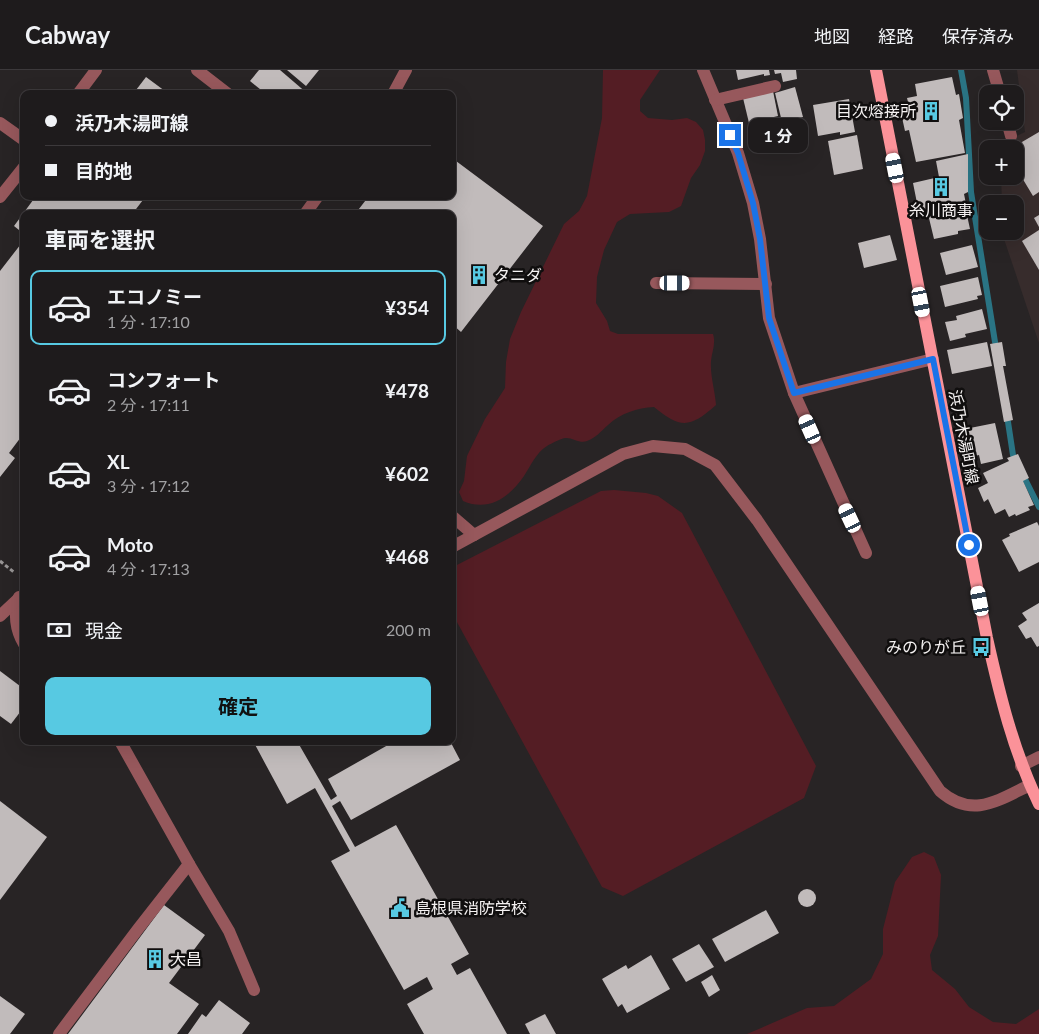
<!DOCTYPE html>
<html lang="ja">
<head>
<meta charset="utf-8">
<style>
	body { margin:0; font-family:Lato,"Noto Sans JP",sans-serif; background:#262425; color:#f1f3f6; height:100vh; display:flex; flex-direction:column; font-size:19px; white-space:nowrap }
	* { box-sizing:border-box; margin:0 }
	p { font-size:16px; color:#a1a1a3 }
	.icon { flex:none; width:28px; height:28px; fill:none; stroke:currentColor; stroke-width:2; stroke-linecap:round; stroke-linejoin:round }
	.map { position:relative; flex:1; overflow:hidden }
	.side { position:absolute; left:20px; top:140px; width:436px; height:535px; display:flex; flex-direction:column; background:#1e1b1c; border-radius:10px; box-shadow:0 5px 20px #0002,0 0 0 1px #3c393b }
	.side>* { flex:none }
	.guide { position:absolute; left:20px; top:20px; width:436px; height:110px; border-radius:10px; box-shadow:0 5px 20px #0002,0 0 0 1px #3c393b; display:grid; align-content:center; height:110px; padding:0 25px; background:#1e1b1c }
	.buttons { position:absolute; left:979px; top:15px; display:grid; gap:10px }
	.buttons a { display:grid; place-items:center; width:45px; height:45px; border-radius:10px; background:#1e1b1c; box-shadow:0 5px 20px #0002,0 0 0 1px #3c393b; font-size:25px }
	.end { position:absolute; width:22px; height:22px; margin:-11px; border:6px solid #1a73e8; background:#fff; box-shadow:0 0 0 2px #fff }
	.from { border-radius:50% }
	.bubble { position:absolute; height:35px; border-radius:10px; background:#1e1b1c; box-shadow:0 5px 20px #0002,0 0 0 1px #3c393b; font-size:16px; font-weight:700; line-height:35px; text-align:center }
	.car { position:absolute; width:15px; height:30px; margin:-15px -8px; border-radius:6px; box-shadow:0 0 4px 1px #0007; background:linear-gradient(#fff 24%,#345 0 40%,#fff 0 76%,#345 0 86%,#fff 0) }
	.guide b { display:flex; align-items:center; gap:18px; height:48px; font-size:19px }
	.guide b+b { border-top:1px solid #3c393b }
	.guide i { width:12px; height:12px; background:#f1f3f6 }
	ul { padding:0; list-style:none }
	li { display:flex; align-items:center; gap:15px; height:75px; margin:0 10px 8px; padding:0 15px; border:2px solid transparent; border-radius:10px }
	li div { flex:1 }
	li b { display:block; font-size:19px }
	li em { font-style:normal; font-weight:700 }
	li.active { border-color:#57c9e2 }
	li>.icon { width:45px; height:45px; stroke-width:1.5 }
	h2 { padding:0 25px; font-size:22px; line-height:60px }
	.pay { display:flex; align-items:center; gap:12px; height:55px; padding:0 25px; font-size:19px }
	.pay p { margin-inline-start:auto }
	.button { display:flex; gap:10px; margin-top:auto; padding:10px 25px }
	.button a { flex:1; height:58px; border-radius:10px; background:#57c9e2; color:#111; font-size:20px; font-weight:700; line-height:58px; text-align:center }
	header { display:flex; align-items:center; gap:30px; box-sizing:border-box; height:70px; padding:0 25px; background:#1e1b1c; border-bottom:1px solid #3c393b }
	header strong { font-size:24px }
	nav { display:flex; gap:28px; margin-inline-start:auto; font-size:18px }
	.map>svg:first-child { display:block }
	.built { fill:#372c2c }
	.green { fill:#541d24 }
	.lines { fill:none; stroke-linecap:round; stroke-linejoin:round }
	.stream { stroke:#2a7484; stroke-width:6 }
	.building { fill:#c1bbbb }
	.path { stroke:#979494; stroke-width:3; stroke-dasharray:4 2.5; stroke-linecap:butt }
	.minor { stroke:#97585c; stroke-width:12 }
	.major { stroke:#fb9299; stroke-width:12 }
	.route { stroke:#1a73e8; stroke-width:6 }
	.labels { text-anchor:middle; stroke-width:5; stroke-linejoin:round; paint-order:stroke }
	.poi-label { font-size:16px; fill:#f5f2f2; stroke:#100e0e; text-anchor:start }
	.street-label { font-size:16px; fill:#f5f2f2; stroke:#100e0e }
</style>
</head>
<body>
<header>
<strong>Cabway</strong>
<nav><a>地図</a><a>経路</a><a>保存済み</a></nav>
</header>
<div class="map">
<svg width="1039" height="964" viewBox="0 0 1039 964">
	<rect width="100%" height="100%" fill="#282425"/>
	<path class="built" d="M1017,0H1039V273L1004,169V161H1015V134H1002L1001,106H1015V79H999V74L1025,62Z"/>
	<g class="green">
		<path d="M603,0H660L640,30V41L648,48L672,50L687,48L696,52L703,60L705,70V81L700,95L691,108L681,136L669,142L630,144L617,152L604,180L597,207L596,233L607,251L610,261L618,264H713C716,274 712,281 711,291C710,306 715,320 716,335C690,358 681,359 654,337C637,338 621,343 608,355C600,362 597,367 587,371C580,374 572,367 565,368C560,369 552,373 547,376C536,383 531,395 524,406C509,428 488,442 463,431L459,422L464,411L467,386L485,349L505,318L506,292L510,269L521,242L564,154L579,141L587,126L602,48Z"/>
		<path d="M614,420L646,423L658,426L682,443L816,696L804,728L623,826L602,817L452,543L453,497L601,421Z"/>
		<path d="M924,782L934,787L941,805L938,866L930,885L932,900L955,919L969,937L993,952L1016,954L1039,939V964H747L807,938L834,936L871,909L883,884V859L895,812L912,787Z"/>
	</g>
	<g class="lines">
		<g class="stream">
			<path d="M961,0L966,28L971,122L995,272"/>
			<path d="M1008,352L1013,385"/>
			<path d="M1026,411L1039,437"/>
		</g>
	</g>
	<g class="building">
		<path d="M259,0H280L308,24H266L250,11Z"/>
		<path d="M287,0H319L306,16Z"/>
		<path d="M736,0H769L770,5L764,6V4L738,10Z"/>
		<path d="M774,0H796L797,9L783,12L781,3L775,4Z"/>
		<path d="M146,7L169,24H133Z"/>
		<path d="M952,7L956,25L959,24L963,48L959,50L965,83L916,92L909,60L905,61L899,34L908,32L907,28L917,26L915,14Z"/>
		<path d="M795,17L803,47L782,52L775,23Z"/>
		<path d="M773,21L778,46L749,53L743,28Z"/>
		<path d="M849,29L855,62L840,65V62L818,66L813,35Z"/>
		<path d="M1039,62V122L1033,126L1015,96V79H1010Z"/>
		<path d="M857,65L863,99L834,105L828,71Z"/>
		<path d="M968,84V122L964,124L966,134L919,143L913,113L939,107L936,91Z"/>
		<path d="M452,88L543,156L461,262L452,254V144H355L369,126H452Z"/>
		<path d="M36,126H146L133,143L128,139L125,144H24V164L14,156Z"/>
		<path d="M965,136L970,159L958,161V164L934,169L928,144Z"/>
		<path d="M1039,145V157L1034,148Z"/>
		<path d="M1039,160V200L1022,171Z"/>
		<path d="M890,165L897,190L864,198L858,173Z"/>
		<path d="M24,170V363L9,383L15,388L0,407V201Z"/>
		<path d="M972,175L978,197L946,205L940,183Z"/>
		<path d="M978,207L982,225L977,226L978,229L945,237L940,216Z"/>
		<path d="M982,239L987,259L965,264L966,267L950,271L945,252L957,250L956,246Z"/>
		<path d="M987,272L992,296L952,304L947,280Z"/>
		<path d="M1002,272L1006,296H1003L1013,350L1004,352L990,274Z"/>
		<path d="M995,353L1003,389L981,394L979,385L966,388L960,360Z"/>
		<path d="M1018,384L1029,408L1023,411L1034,435L1028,437L1030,440L1016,446L1015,444L1009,447L1005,439L995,444L988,429L984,432L978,418L988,413L983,403L1009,391L1007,388Z"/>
		<path d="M1037,452L1039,456V492L1019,502L1002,470L1010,466L1009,464Z"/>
		<path d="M1039,533V576L1037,577L1031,567L1026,569L1018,556L1027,550L1022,543Z"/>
		<path d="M0,601L24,619V637L11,654L0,646Z"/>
		<path d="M253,671H297L331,730L337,726L328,709L395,671H450L460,690L351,750L340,731L332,736L355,777L396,755L469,884L451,894L457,905L470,898L507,964H424L407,934L433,919L427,907L404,920L331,791L350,781L315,718L287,734Z"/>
		<path d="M0,731L47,767L0,830Z"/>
		<circle cx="807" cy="828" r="9"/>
		<path d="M164,835L205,865L169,913L199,934L177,964H68Z"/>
		<path d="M766,840L779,863L725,892L712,869Z"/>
		<path d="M699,874L714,897L686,912L672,889Z"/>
		<path d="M651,885L670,919L627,943L622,934L618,937L602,909L626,895L628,899Z"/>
		<path d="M712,905L720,920L709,927L701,912Z"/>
		<path d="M0,926L25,944L10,964H0Z"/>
		<path d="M219,930L250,953L242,964H188L202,944L206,947Z"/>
		<path d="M545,944L556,964H530L525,954Z"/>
	</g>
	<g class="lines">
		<path class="path" d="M0,491L15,503"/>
		<g class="minor">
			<path d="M197,0L228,24"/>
			<path d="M703,0L738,83L753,133L760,169L769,248L794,323L866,483"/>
			<path d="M993,0L1000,24"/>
			<path d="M78,24L96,0"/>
			<path d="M393,24L406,0"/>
			<path d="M715,30L775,16"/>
			<path d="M1007,51L1011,66"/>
			<path d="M0,53L24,70"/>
			<path d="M0,127L24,97"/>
			<path d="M305,144L318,126"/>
			<path d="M656,213L766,214"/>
			<path d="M794,323L933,289"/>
			<path d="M452,446L474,465"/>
			<path d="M452,477L623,384L653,376L685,379L715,395L757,450L940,721C972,749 997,731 1030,715"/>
			<path d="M19,527C14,543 15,559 24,574"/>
			<path d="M0,546L18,529"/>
			<path d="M1021,696L1039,687"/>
			<path d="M189,794L229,861L254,920"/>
			<path d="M59,964L138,859L189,794L120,671"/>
		</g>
		<path class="major" d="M876,0L987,568C1000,626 1013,680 1039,734"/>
	</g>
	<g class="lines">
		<path class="route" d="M730,65L738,83L753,133L760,169L769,248L794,323L933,289L969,475"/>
	</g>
	<defs>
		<g id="building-bare" transform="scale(1.5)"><path d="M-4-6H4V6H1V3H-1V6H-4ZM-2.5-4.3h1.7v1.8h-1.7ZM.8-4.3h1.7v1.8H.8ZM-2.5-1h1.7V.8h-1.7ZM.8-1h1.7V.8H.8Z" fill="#57c9e2" stroke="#100e0e" stroke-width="2.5" paint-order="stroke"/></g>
		<g id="bus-bare" transform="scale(1.5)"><path d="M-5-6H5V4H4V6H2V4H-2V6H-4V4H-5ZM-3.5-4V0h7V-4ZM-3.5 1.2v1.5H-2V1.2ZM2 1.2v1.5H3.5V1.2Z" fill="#57c9e2" stroke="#100e0e" stroke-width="2.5" paint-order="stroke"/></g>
		<g id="civic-bare" transform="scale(1.5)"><path d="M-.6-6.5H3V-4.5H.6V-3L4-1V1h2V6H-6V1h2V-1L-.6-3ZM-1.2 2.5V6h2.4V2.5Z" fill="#57c9e2" stroke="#100e0e" stroke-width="2.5" paint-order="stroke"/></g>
	</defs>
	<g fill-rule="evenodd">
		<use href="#building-bare" x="931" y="41"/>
		<use href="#building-bare" x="941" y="117"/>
		<use href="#building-bare" x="479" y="205"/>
		<use href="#bus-bare" x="981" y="577"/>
		<use href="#civic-bare" x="400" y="838"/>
		<use href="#building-bare" x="155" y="889"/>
	</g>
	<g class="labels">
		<g class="poi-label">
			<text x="916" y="47" text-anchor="end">目次熔接所</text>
			<text x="941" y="146" text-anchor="middle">糸川商事</text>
			<text x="494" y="211">タニダ</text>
			<text x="966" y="583" text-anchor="end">みのりが丘</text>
			<text x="415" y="844">島根県消防学校</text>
			<text x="170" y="895">大昌</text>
		</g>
		<g class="street-label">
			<text transform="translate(964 367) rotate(79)" y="6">浜乃木湯町線</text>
		</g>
	</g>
</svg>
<div class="buttons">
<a><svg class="icon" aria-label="locate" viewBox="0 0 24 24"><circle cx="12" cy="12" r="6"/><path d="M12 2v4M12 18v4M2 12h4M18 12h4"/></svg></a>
<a>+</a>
<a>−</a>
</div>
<i class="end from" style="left:969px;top:475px"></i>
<i class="end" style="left:730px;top:65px"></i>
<div class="bubble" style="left:748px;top:48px;width:60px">1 分</div>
<i class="car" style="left:895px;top:98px;rotate:349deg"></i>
<i class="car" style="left:675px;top:213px;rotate:90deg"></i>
<i class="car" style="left:921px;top:232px;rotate:169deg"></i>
<i class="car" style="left:810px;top:359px;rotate:336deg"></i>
<i class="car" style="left:850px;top:448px;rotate:335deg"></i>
<i class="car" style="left:980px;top:531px;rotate:349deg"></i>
<div class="guide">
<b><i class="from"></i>浜乃木湯町線</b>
<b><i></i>目的地</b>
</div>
<section class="side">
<h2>車両を選択</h2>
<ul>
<li class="active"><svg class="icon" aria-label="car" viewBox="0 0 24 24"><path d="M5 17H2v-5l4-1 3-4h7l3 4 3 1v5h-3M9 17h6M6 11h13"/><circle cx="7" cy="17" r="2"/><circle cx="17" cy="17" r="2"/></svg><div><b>エコノミー</b><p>1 分 · 17:10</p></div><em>¥354</em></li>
<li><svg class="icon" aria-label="car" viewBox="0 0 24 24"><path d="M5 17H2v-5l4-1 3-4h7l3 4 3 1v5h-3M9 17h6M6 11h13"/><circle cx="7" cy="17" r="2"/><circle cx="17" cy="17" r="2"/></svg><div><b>コンフォート</b><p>2 分 · 17:11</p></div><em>¥478</em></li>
<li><svg class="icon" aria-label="car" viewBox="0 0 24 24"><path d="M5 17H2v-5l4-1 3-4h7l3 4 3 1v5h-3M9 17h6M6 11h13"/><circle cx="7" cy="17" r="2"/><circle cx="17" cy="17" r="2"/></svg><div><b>XL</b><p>3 分 · 17:12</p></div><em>¥602</em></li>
<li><svg class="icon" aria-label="car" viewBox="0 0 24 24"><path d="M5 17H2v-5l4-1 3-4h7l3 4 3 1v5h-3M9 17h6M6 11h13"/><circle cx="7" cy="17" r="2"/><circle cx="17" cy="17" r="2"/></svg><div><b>Moto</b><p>4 分 · 17:13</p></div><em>¥468</em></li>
</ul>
<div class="pay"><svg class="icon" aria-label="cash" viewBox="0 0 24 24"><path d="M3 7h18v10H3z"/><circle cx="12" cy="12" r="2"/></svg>現金<p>200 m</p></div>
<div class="button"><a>確定</a></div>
</section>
</div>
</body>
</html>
